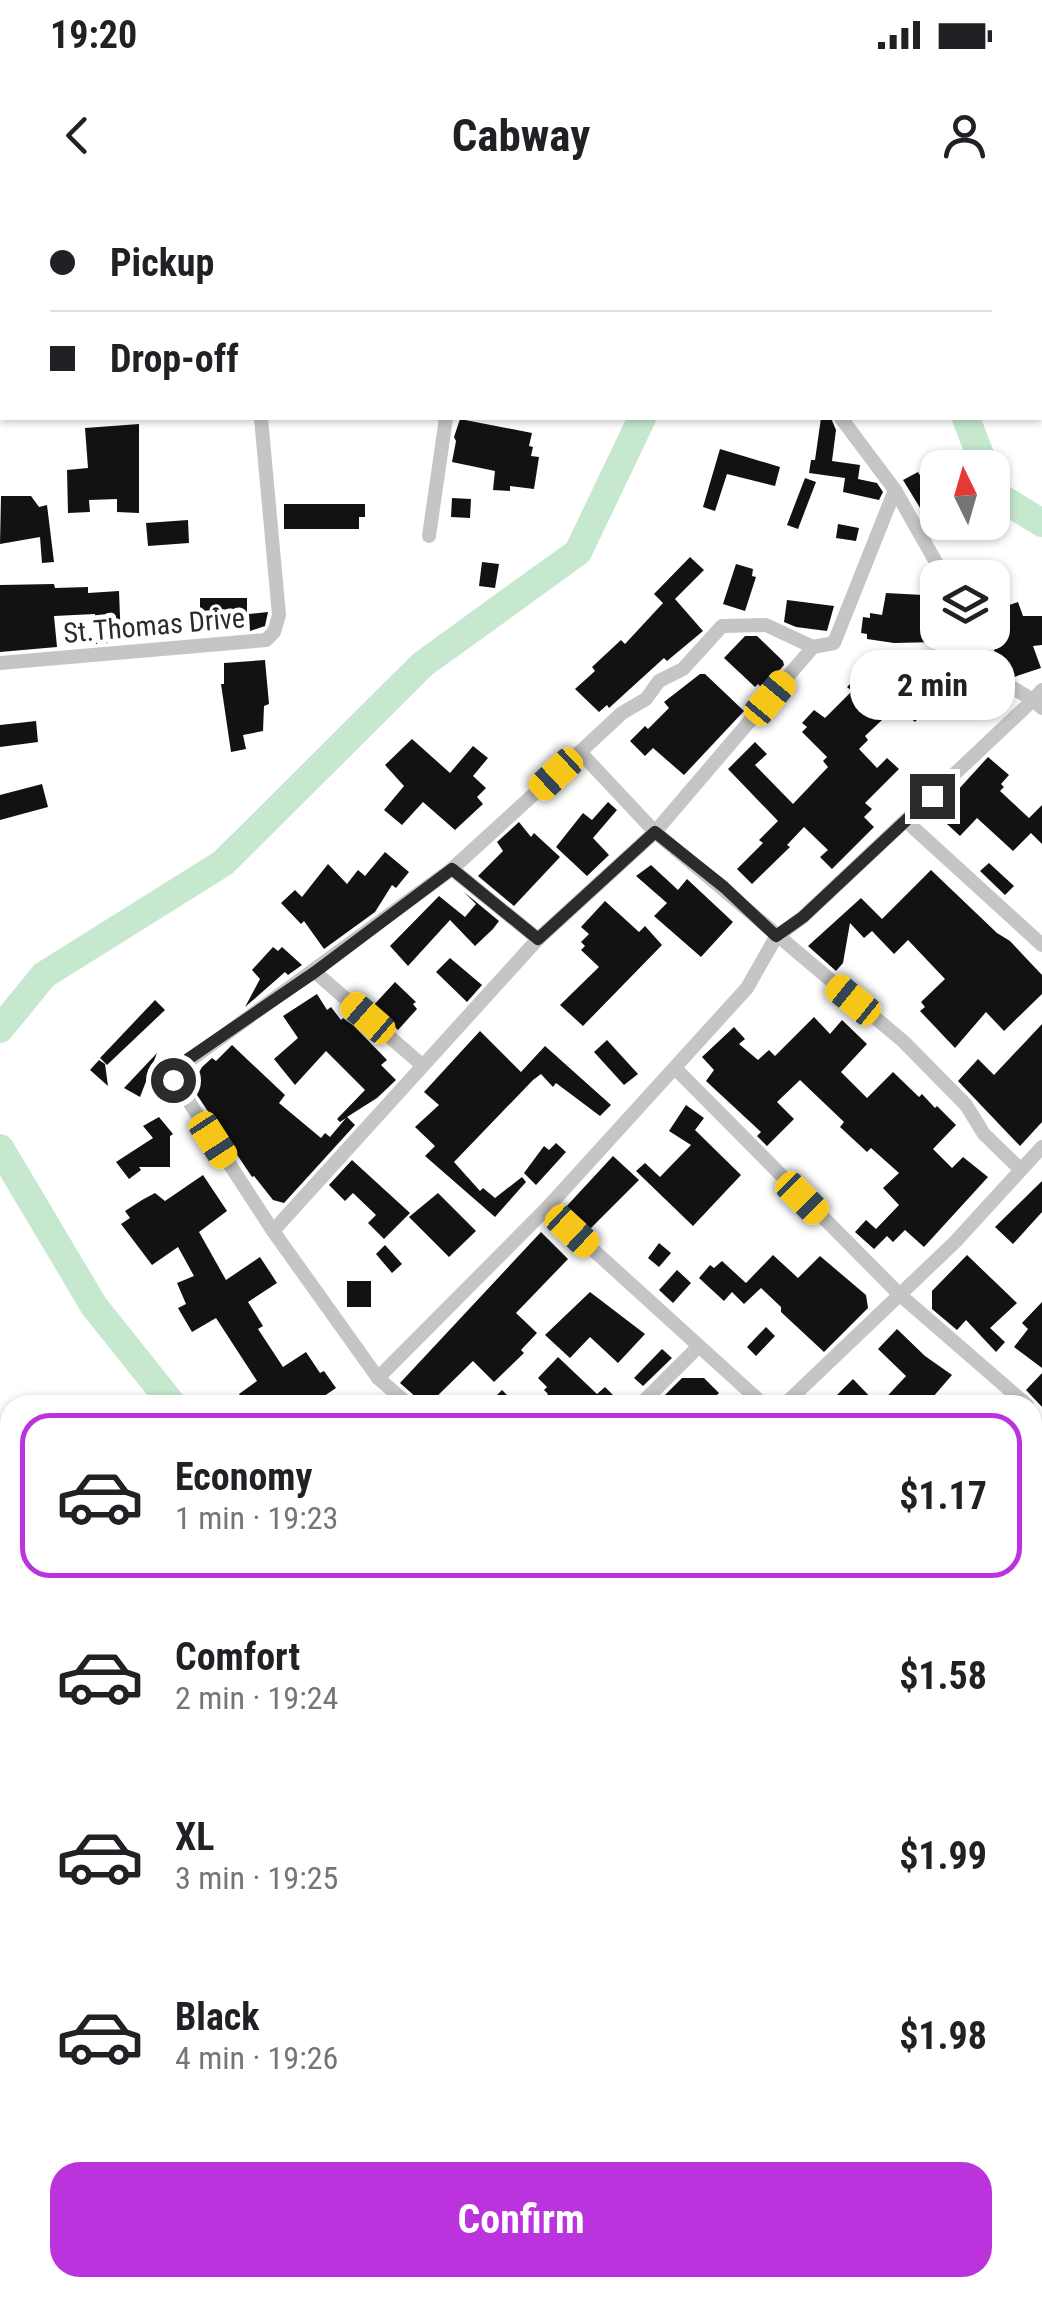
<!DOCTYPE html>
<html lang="en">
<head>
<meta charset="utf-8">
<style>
	body { margin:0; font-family:"Roboto Condensed",sans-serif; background:#f6f6f6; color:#202124; height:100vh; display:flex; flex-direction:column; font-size:38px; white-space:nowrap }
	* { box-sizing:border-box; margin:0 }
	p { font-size:32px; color:#757577 }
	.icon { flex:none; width:55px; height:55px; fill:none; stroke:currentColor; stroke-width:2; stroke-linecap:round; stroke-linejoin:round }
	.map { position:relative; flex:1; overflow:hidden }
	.side { position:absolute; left:0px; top:1195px; width:1042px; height:902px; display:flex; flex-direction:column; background:#fff; border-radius:30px 30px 0 0; box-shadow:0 2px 8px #0004 }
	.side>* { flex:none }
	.hud { position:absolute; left:0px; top:0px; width:1042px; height:220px; box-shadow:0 2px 8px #0004; display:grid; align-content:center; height:220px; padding:0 50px; background:#fff }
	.needle { width:65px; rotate:355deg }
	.buttons { position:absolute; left:920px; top:250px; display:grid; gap:20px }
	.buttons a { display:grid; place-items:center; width:90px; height:90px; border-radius:20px; background:#fff; box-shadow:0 2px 8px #0004; font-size:50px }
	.end { position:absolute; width:45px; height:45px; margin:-22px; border:12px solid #2b2b2b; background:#fff; box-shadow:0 0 0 5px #fff }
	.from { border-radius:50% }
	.bubble { position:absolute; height:70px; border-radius:30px; background:#fff; box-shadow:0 2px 8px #0004; font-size:32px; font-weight:700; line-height:70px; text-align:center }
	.car { position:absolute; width:30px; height:60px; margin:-30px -15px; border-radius:12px; box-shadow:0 0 8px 2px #0007; background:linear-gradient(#f5c518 24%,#345 0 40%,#f5c518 0 76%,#345 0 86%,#f5c518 0) }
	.hud b { display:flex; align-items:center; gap:35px; height:95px; font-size:38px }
	.hud b+b { border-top:2px solid #e0e0e0 }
	.hud i { width:25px; height:25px; background:#202124 }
	ul { padding:18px 0 0; list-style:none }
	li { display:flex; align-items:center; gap:30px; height:165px; margin:0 20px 15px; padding:0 30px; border:5px solid transparent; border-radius:30px }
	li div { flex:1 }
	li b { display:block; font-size:38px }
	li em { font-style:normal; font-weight:700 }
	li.active { border-color:#ba33dd }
	li>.icon { width:90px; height:90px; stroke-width:1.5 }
	.action { display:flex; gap:20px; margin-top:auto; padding:20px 50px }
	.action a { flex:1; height:115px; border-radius:30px; background:#ba33dd; color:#fff; font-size:40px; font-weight:700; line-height:115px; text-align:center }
	.status { display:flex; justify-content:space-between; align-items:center; height:70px; padding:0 50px; background:#fff; direction:ltr }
	.status svg { height:28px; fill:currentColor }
	header { display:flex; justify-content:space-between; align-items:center; height:130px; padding:0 50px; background:#fff; font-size:45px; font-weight:700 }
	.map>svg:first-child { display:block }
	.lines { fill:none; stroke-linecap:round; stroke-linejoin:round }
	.river { stroke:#c5e8cf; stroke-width:28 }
	.building { fill:#121212 }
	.street { stroke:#c5c5c5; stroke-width:14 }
	.secondary { stroke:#b5b5b5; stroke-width:20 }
	.route { stroke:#2b2b2b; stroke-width:12 }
	.labels { text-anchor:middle; stroke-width:10; stroke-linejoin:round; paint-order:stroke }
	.street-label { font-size:28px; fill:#2b2b2b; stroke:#fff }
</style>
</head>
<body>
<div class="status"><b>19:20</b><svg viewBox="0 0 49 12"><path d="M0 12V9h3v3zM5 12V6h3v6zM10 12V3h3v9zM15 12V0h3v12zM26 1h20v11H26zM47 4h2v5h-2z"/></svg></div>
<header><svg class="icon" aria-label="back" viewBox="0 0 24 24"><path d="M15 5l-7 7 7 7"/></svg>Cabway<svg class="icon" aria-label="person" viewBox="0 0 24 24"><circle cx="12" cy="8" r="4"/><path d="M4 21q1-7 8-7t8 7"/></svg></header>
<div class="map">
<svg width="1042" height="2097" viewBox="0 0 1042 2097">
	<rect width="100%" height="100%" fill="#fff"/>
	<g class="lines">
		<g class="river">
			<path d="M888,0L889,2"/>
			<path d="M747,2L756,0"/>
			<path d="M966,218L985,268"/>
			<path d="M992,287L995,294L1042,323"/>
			<path d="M0,829L44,775L223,663L423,464L578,352L642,218"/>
			<path d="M0,948L94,1106L173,1205"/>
			<path d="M0,1860L10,1858"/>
		</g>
	</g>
	<g class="building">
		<path d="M821,218H831L836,230L832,261L860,265L858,279L877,283L883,292L879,300L843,292L845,278L809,273L811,260H815Z"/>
		<path d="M460,219L532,233L529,246L533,247L531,256L539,257L534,289L510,286V291L493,290L495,271L452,262L456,241L454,237Z"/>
		<path d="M139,224V313L117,312V299L89,300L90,312L68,313L67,270L88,268L85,228Z"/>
		<path d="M720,249L780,267L775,286L727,274L715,311L703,307Z"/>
		<path d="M918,272L938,305V309L925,316L903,280Z"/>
		<path d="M805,278L816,282L798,329L787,325Z"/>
		<path d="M1,296H31L39,307L47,305L54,362L42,363L40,337L0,344Z"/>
		<path d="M452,298L471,299L470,318L451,317Z"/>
		<path d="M284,304H365V317H359V329H284Z"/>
		<path d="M188,320L189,343L148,346L146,323Z"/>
		<path d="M838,324L859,328L856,341L836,338Z"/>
		<path d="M690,357L704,370L675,399L703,431L667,461L664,458L609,508L607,505L599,512L575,489L595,471L592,467L621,440L625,444L663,403L654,394Z"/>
		<path d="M482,362L499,364L495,388L479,386Z"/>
		<path d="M736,364L753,369L752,376L756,377L745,411L723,404Z"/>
		<path d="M54,384L55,388L88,387V393L119,391L121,442L96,444L95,414L54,416L57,447L0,452V385Z"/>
		<path d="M938,389V442L894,443L867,439V434L861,433L863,417L870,418V413L882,415L886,393L923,395Z"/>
		<rect x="200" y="398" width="47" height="20"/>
		<path d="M787,400L834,406L827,431L796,427L784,422Z"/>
		<path d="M1018,402L1023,416H1042V445L1033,446L1041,468L1014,477L1000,465L987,432H992V411Z"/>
		<path d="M268,412L265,426L250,431L249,414Z"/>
		<path d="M745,436H757L783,461L784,465L763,489L758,484L755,487L724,458Z"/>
		<path d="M265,460L269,504L264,506L263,531L243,535L246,549L231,552L221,484H224V463Z"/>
		<path d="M700,474H705L744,511L684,575L653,548L645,556L630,541L645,526L648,529L669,508L664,502Z"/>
		<path d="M867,475L876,483L880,479L886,485L892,479L914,497L937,480L956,505L937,520L928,508L915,522L897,506L865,536L868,540L859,549L877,568L887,558L899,569L865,603L872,609L864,617L874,627L832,669L820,657L828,650L804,627L787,645L790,647L752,684L737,669L763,643L759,640L778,621L728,569L755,542L767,554L755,565L793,604L828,567L823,561L827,557L802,532L807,527L802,523L814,510L825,518L852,491L847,487L858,476L862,480Z"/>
		<path d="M36,521L38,542L0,547V525Z"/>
		<path d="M412,539L450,573L473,546L488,558L473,576L486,588L477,597L483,604L455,630L423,602L402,625L384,610L404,586L385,565Z"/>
		<path d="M988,557L1009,575L1001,584L1004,587L1000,591L1029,618L1042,605V644L1031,633L1013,651L977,618L960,636L936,614Z"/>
		<path d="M42,584L48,607L0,620V595Z"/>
		<path d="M608,602L617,610L593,638L609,655L587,676L556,647L583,613L592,620Z"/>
		<path d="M519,622L531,637L534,633L560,657L514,706L478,676L503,651L497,642Z"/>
		<path d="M385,652L409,672L396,688L392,685L375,712L324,749L304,721L301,724L281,703L295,690L302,697L328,664L347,684L358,670L365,676Z"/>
		<path d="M989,663L1014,686L1005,695L980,671Z"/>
		<path d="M651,665L678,690L687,679L733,722L701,757L654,716L667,703L636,676Z"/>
		<path d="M931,670L997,733L1010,741L1042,775V794L1004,831L986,812L955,848L920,811L925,807L921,802L945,779L908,740L894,754L872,731L864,738L850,723L843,763L836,771L808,746L861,698L882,719Z"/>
		<path d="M464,692L499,721L493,729L475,746L450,720L408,766L390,746L439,696L465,717L476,704Z"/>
		<path d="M605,701L639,732L645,726L662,745L583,826L560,805L599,767L581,750L585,746L581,742L589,734L581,727Z"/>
		<path d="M273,747L278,751L282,747L302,765L288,775L285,772L245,807L260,779L252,770Z"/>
		<path d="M450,758L482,785L467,802L436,772Z"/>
		<path d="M395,782L416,802L413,804L417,809L398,830L372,807Z"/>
		<path d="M317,794L327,810L331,807L341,820L343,818L354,826L387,860L381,865L396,880L377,898L347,917L355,925L284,1003L273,1000L254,976L252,977L191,886L202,867L212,858L216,861L232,845L285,895L279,903L321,938L325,933L330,937L346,918L340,922L337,919L365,890L326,851L295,885L274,859L298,838L283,816Z"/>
		<path d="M155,800L165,810L107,865L100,858Z"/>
		<path d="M814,817L830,834L842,820L867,844L841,872L867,898L893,872L919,897L922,894L935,908L937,906L956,925L933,949L952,968L963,957L988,977L924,1047L905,1030L893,1042L887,1036L874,1049L855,1032L866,1020L876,1029L899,1005L883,988L899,973L871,948L867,952L840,927L844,922L800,880L777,902L794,919L767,946L757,936L761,932L706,881L714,870L702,857L734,827L745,839L739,844L758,860L769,850L775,856Z"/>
		<path d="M1042,824V922L1020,946L958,881L978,859L994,875Z"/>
		<path d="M480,831L521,872L545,846L611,905L600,916L556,883L553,887L541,874L533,880L454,962L480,991L483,988L495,998L522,977L526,982L495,1017L425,956L435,946L415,927L439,905L424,892Z"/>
		<path d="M607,840L638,874L624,885L594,852Z"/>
		<path d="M157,853L140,897L124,888Z"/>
		<path d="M99,860L105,864L108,886L90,870Z"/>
		<path d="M686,905L704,918L695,930L741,975L693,1026L636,971L645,963L660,977L691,945L669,931Z"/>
		<path d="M159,917L173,934L170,936V967H139L141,970L129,979L116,962L153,938L143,926Z"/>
		<path d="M556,943L566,952L536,985L524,973L544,946L549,950Z"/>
		<path d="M613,956L639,980L588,1031L564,1009Z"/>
		<path d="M352,960L410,1013L384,1039L368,1023L376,1015L353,993L345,1001L329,985Z"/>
		<path d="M203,975L227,1011L199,1032L226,1080L260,1057L277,1083L248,1102L263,1126L258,1129L283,1167L306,1152L320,1173L324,1171L336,1188L311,1205H246L239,1194L257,1181L216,1118L192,1132L178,1108L186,1104L177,1083L194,1076L178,1047L152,1065L121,1024L130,1018L125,1011L142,1000L155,993L165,1001Z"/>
		<path d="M1042,981V1012L1013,1044L995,1027Z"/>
		<path d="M438,993L476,1031L449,1057L409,1017Z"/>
		<path d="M541,1032L568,1059L516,1113L537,1133L521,1150L524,1153L494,1182L473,1161L428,1205H419L417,1198L400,1183Z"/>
		<path d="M659,1043L671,1053L659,1067L648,1058Z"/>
		<path d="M385,1045L402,1064L392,1073L376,1054Z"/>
		<path d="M773,1055L798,1078L820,1056L866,1095L868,1108L824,1152L781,1112V1107L761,1088L744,1104L732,1092L724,1101L699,1078L710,1065L714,1068L722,1061L746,1083Z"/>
		<path d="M967,1055L1017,1103L990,1128L1005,1142L996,1152L966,1120L957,1130L932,1109V1091Z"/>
		<path d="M677,1070L691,1083L673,1103L659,1090Z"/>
		<rect x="347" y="1081" width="24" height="26"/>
		<path d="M590,1092L645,1134L618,1163L590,1137L570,1158L545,1135Z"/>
		<path d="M1042,1102V1168L1014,1147L1028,1129L1022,1123Z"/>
		<path d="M766,1127L775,1136L756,1156L747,1147Z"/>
		<path d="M897,1129L925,1156L952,1175L926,1205H879L906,1176L878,1149Z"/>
		<path d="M662,1149L672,1158L643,1186L634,1178Z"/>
		<path d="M558,1157L597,1194L605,1187L616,1198L609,1205H537L548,1194L544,1190L547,1187L538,1178Z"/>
		<path d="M1042,1173V1207L1026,1190Z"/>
		<path d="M682,1178H704L719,1193L715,1197L723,1205H664L659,1201Z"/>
		<path d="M853,1179L878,1205H827Z"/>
		<path d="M502,1190L517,1205H487Z"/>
	</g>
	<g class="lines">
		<g class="street">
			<path d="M248,0L249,2"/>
			<path d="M476,2V0"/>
			<path d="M841,218L895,290L834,443L813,447L766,425L722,426L683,469L659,481L646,499L622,513L580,552L655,632L904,842L966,905L984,934L1020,969"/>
			<path d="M895,290L945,378"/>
			<path d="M429,336L446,218"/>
			<path d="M968,432L981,464"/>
			<path d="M885,458L981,464L1006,484L1033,500L1042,490"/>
			<path d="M0,463L266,440L274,432L279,415L261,218"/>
			<path d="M906,621L1042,745"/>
			<path d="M452,669L538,739"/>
			<path d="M315,772L422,865"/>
			<path d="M675,868L899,1094L1027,1205"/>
			<path d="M547,1008L764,1205"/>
			<path d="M273,1031L538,739L655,632L813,447"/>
			<path d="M378,1178L547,1008L747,788L776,737L803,717L1033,500L1042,508"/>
			<path d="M409,1205L378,1178L273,1031L171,874L452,669L580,552"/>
			<path d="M640,1205L698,1147"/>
			<path d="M784,1205L955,1042L1042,947"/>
			<path d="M1032,1309L1042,1300"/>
			<path d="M1032,1468L1042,1478"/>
			<path d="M0,2083L15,2097"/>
			<path d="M393,2088L405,2097"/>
			<path d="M333,2097L340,2088"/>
		</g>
		<g class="secondary">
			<path d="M1032,1508L1042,1496"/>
			<path d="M580,2097L587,2088"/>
		</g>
	</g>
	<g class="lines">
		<path class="route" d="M173,880L171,874L175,868L315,772L452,669L538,739L655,632L724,687L776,736L803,717L932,596"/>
	</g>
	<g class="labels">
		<g class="street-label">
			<text transform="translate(154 425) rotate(-5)" y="10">St.Thomas Drive</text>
		</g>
	</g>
</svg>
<div class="buttons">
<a><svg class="needle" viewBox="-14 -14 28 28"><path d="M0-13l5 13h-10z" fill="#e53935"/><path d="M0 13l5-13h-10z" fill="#757577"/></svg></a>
<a><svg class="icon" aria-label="layers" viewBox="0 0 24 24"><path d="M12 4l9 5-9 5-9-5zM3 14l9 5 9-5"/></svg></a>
</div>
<i class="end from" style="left:173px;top:880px"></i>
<i class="end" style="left:932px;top:596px"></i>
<div class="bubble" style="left:850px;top:450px;width:165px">2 min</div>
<i class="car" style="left:770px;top:498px;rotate:40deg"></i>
<i class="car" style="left:556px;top:574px;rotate:227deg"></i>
<i class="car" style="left:853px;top:800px;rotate:309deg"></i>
<i class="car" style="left:368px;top:818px;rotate:311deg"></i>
<i class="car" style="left:213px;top:940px;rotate:147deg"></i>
<i class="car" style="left:802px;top:998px;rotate:135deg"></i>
<i class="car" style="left:572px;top:1031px;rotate:133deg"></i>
<div class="hud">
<b><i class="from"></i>Pickup</b>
<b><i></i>Drop-off</b>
</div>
<section class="side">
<ul>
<li class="active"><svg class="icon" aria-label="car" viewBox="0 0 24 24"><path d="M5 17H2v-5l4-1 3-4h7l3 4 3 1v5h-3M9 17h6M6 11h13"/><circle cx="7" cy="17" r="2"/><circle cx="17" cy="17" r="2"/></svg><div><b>Economy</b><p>1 min · 19:23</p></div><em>$1.17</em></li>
<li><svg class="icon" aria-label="car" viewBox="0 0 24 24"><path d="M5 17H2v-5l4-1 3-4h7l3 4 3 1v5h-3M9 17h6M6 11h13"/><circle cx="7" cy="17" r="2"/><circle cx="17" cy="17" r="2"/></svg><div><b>Comfort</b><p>2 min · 19:24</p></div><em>$1.58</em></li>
<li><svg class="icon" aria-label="car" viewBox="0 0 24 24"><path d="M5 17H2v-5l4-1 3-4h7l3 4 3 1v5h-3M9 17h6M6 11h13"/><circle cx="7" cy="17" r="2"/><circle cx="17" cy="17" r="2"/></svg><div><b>XL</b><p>3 min · 19:25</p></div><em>$1.99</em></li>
<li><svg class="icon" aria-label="car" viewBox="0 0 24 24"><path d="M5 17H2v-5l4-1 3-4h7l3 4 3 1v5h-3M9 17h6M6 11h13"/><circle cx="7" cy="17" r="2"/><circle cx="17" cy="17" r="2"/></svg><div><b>Black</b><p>4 min · 19:26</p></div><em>$1.98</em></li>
</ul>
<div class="action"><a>Confirm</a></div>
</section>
</div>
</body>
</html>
